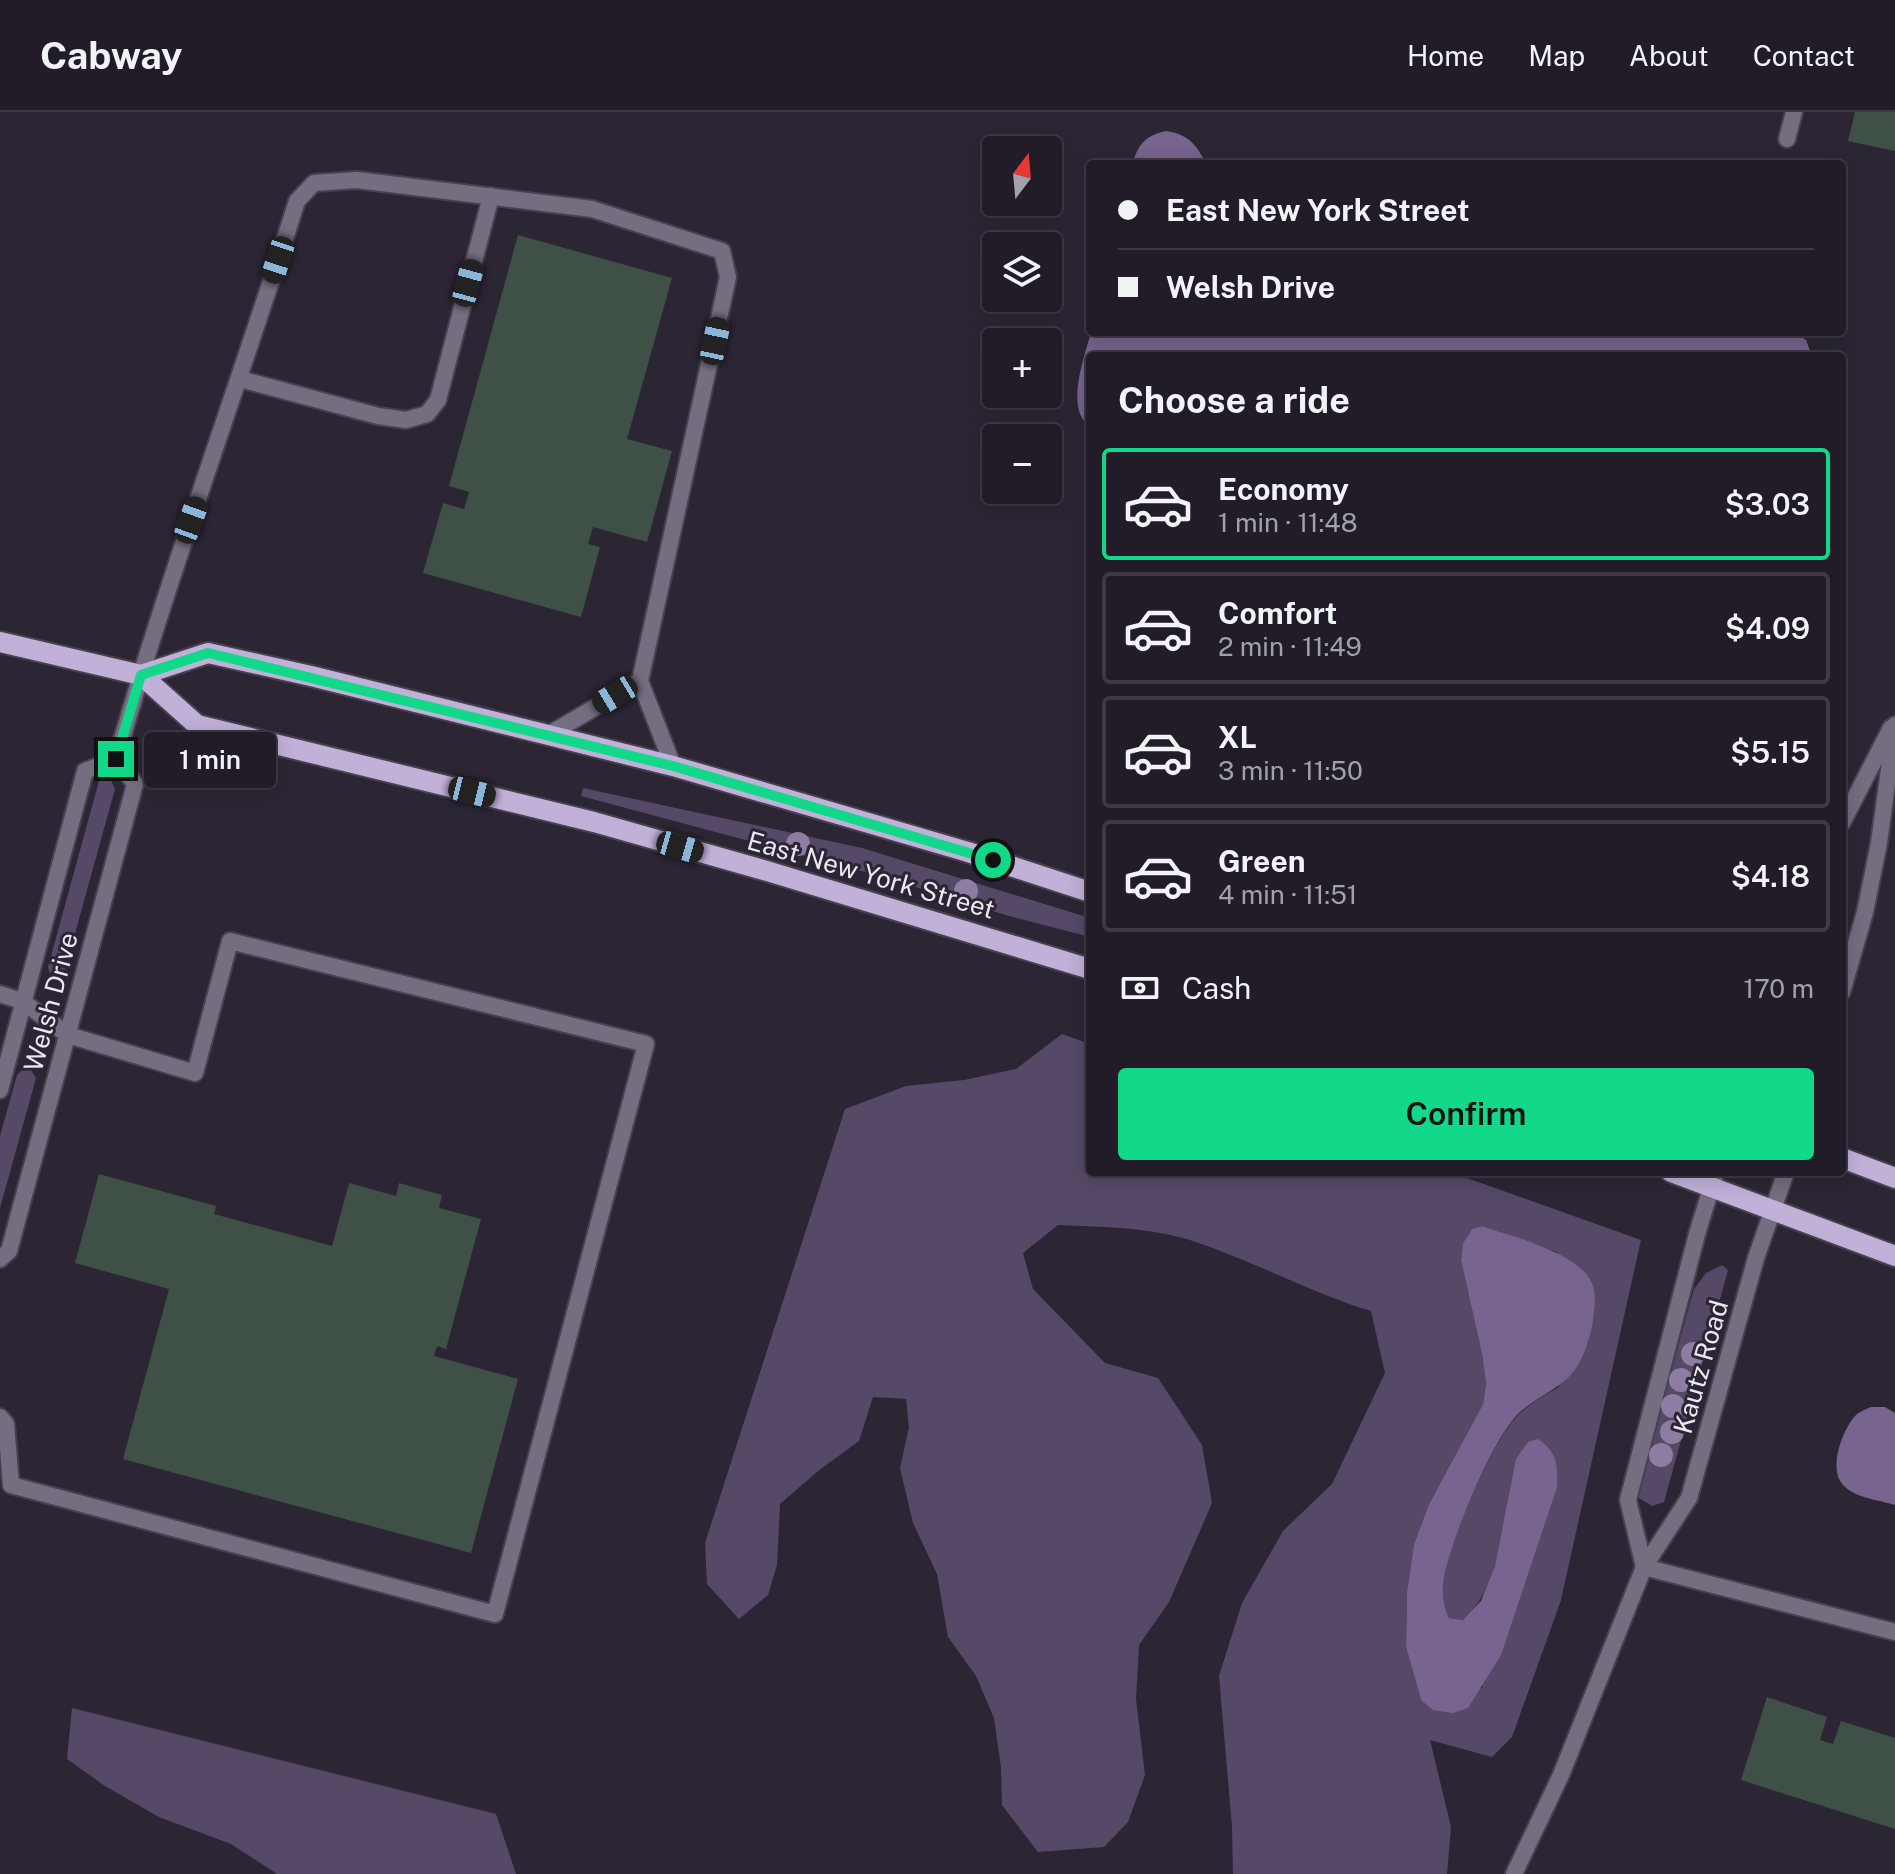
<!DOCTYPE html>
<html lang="en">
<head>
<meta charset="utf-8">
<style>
	body { margin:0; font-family:"Public Sans",sans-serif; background:#2d2933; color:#f1f3f6; height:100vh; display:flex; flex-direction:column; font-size:30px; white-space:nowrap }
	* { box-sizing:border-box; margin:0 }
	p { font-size:26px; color:#a2a1a7 }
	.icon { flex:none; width:44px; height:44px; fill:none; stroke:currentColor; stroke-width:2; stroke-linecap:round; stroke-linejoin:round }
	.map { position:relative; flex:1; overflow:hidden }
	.panel { position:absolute; left:1086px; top:240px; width:760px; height:824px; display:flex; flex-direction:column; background:#211c27; border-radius:8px; box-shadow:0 4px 20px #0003,0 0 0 2px #3e3a44 }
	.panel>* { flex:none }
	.banner { position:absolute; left:1086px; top:48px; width:760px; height:176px; border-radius:8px; box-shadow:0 4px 20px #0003,0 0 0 2px #3e3a44; display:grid; align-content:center; height:176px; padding:0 32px; background:#211c27 }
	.needle { width:52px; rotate:16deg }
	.controls { position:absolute; left:982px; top:24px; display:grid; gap:16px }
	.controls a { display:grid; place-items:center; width:80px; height:80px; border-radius:8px; background:#211c27; box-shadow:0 4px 20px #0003,0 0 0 2px #3e3a44; font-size:40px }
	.end { position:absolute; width:36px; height:36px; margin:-18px; border:10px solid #12d98a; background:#111; box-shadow:0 0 0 4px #111 }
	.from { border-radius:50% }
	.bubble { position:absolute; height:56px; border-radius:8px; background:#211c27; box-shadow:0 4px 20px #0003,0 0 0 2px #3e3a44; font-size:26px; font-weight:600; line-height:56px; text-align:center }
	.car { position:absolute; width:24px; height:48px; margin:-24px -12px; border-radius:10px; box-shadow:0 0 6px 2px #0007; background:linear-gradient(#222 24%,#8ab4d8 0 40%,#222 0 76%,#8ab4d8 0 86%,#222 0) }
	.banner b { display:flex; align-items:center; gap:28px; height:76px; font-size:30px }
	.banner b+b { border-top:2px solid #3e3a44 }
	.banner i { width:20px; height:20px; background:#f1f3f6 }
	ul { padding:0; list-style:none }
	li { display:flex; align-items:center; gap:24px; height:112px; margin:0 16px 12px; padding:0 16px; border:4px solid #3e3a44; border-radius:8px }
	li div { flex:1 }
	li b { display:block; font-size:30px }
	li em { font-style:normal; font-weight:600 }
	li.current { border-color:#12d98a }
	li>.icon { width:72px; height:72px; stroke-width:1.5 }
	h2 { padding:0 32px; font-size:36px; line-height:96px }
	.pay { display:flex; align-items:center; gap:20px; height:88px; padding:0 32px; font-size:30px }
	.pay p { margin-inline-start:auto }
	.primary-button { display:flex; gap:16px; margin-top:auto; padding:16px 32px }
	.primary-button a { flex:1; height:92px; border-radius:8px; background:#12d98a; color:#111; font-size:32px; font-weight:600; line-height:92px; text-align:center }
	header { display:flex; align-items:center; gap:48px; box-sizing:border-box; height:112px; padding:0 40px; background:#211c27; border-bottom:2px solid #3e3a44 }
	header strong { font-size:38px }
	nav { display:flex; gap:44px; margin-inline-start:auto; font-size:28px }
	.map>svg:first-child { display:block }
	.green { fill:#564968; fill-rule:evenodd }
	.water { fill:#77648f }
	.building { fill:#3f5046 }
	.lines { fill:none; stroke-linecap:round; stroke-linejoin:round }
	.lane-casing { stroke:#47414f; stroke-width:20 }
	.street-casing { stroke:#47414f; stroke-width:20 }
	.primary-casing { stroke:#47414f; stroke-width:24 }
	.lane { stroke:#756d80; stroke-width:16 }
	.street { stroke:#756d80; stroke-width:16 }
	.primary { stroke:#c1b0d8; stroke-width:20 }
	.tree { fill:#8d7da2 }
	.route { stroke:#12d98a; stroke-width:10 }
	.labels { text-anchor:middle; stroke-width:6; stroke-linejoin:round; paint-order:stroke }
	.street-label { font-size:26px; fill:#ece8f2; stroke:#2c2634 }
</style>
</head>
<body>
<header>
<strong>Cabway</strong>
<nav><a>Home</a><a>Map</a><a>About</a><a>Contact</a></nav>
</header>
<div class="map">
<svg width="1895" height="1762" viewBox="0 0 1895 1762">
	<rect width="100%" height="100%" fill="#2c2634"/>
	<g class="green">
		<path d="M106,666L111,668L115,677L64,861L57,863L49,860L48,855L99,669Z"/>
		<path d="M583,676L862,736L1090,806V825L1009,804L880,764L581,684Z"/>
		<path d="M1062,922L1090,932V1060H1450L1641,1128L1561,1488L1512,1625L1492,1645L1430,1628L1451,1715L1447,1762H1233L1232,1714L1219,1564L1242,1491L1283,1419L1332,1372L1385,1261L1371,1199C1310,1180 1253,1149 1193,1129C1150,1115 1102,1115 1058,1113L1023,1141L1033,1177L1105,1251L1158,1266L1202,1333L1212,1391L1169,1490L1139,1533L1136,1587L1145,1663L1128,1710L1104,1735L1038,1740L1002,1693L1001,1655L994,1606L976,1564L948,1525L937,1462L913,1411L900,1356L909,1315L906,1287L873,1285L859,1329L818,1359L780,1392L777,1453L768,1483L739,1507L707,1472L705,1431L845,997L906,974L964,968L1016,957ZM1482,1114L1557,1140L1559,1275C1545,1283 1531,1291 1519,1302C1491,1329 1438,1451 1442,1489C1443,1494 1446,1500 1449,1506L1463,1508C1501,1477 1508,1394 1516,1347L1482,1576L1421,1588L1406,1535L1407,1480L1414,1432L1429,1392L1483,1292L1486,1271L1482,1242L1461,1148L1463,1131L1472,1117Z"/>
		<path d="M25,955L30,957L36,966L0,1096V1024L17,963Z"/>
		<path d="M1722,1153L1728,1158L1664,1390L1652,1394L1639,1386V1374L1694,1177L1706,1161Z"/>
		<path d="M72,1596L496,1702L516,1762H277L231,1732L159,1705L105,1674L67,1647Z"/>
	</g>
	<g class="water">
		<path d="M1166,19C1188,22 1197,33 1206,52H1133C1137,32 1147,23 1166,19Z"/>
		<path d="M1091,220H1794L1806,228L1812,244H1090V314C1064,298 1085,244 1091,220Z"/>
		<path d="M1482,1114C1513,1125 1588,1142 1594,1178C1596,1188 1594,1199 1593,1209C1590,1225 1584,1246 1574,1259C1558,1279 1533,1286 1516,1304C1492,1332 1466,1395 1454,1430C1446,1456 1436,1480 1449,1506L1463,1508L1481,1489L1495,1454L1516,1347L1528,1330L1538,1327C1557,1340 1558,1353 1557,1375L1501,1543L1468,1596L1453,1601L1433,1598L1421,1588L1406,1535L1407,1480L1414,1432L1429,1392L1483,1292L1486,1271L1482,1242L1461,1148L1463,1131L1472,1117Z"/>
		<path d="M1871,1295H1885L1895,1301V1393C1879,1388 1855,1386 1843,1373C1828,1356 1842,1319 1855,1304C1860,1299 1865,1298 1871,1295Z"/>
	</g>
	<g class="building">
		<path d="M1855,0H1895V39L1848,29Z"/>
		<path d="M518,123L672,166L627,327L672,339L647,430L593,415L588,432L600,435L581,505L423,461L443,391L464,397L469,380L449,374Z"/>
		<path d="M99,1062L216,1094L214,1102L332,1134L349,1071L396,1084L399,1071L442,1083L439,1096L481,1107L446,1237L437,1234L434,1244L518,1267L471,1441L123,1347L169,1177L75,1151Z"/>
		<path d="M1767,1585L1827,1605L1820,1628L1833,1632L1841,1609L1895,1626V1717L1741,1668Z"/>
	</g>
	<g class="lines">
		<g class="lane-casing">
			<g id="lane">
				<path d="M1787,27L1794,0"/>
				<path d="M240,267L378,304L406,308L427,302L438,288L491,84"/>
				<path d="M141,563C190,404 247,247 297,89L314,71L357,68L592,97L722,139L728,165L640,569L673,654"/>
				<path d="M548,623L640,569"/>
				<path d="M0,882L22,889L68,923L195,961L230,829L646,932L495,1502L11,1373L6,1312L0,1305"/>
			</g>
		</g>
		<g class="street-casing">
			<g id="street">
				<path d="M116,647L141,563"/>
				<path d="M1842,711L1891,616"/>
				<path d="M1842,880L1865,800L1879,731L1895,613"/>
				<path d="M0,978L85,659L116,647"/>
				<path d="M0,1147L9,1139L135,672L116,647"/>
				<path d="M1644,1455L1628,1388L1697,1122L1716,1060"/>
				<path d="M1644,1455L1895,1520"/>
				<path d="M1514,1762L1561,1663L1644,1455L1689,1386L1756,1146L1786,1060"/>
			</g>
		</g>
		<g class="primary-casing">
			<g id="primary">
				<path d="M0,530L141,563L197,613L594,710L767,759L1090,857"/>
				<path d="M141,563L208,541L311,564L673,654L968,740L1090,780"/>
				<path d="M1842,1046L1895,1066"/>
				<path d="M1671,1060L1895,1144"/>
			</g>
		</g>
		<use href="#lane" class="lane"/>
		<use href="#street" class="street"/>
		<use href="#primary" class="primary"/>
	</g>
	<g class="tree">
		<circle cx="798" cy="732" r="12"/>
		<circle cx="966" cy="779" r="12"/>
		<circle cx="1693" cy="1242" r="12"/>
		<circle cx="1681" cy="1268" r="12"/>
		<circle cx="1673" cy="1294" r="12"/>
		<circle cx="1672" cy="1320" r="12"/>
		<circle cx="1661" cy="1343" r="12"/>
	</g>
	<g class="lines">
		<path class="route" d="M116,647L141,563L208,541L233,547L673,654L993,748"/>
	</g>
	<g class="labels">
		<g class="street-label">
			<text transform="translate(871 763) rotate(16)" y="9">East New York Street</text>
			<text transform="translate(51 890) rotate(-75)" y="9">Welsh Drive</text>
			<text transform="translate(1701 1255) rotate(-74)" y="9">Kautz Road</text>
		</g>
	</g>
</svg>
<div class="controls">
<a><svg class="needle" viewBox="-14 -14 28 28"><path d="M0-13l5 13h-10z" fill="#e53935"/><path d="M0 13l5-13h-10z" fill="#a2a1a7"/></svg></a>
<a><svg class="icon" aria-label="layers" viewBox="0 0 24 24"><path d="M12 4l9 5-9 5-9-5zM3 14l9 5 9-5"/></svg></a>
<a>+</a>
<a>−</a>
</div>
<i class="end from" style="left:993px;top:748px"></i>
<i class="end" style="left:116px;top:647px"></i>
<div class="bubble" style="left:144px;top:620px;width:132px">1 min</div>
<i class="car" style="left:278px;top:148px;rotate:198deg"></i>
<i class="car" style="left:468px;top:171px;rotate:15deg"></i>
<i class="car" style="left:715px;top:229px;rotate:12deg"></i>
<i class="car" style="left:191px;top:408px;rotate:20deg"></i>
<i class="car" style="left:615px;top:583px;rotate:239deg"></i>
<i class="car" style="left:472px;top:680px;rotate:104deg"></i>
<i class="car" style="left:680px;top:735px;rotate:106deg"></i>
<div class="banner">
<b><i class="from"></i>East New York Street</b>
<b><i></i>Welsh Drive</b>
</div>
<section class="panel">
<h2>Choose a ride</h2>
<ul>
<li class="current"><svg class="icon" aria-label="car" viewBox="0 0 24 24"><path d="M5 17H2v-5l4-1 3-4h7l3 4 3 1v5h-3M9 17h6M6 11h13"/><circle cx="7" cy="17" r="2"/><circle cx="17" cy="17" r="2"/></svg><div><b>Economy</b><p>1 min · 11:48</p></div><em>$3.03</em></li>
<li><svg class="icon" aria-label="car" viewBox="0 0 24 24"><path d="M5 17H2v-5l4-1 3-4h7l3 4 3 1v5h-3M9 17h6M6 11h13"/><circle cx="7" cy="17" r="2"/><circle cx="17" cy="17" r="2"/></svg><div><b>Comfort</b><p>2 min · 11:49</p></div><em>$4.09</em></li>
<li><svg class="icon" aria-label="car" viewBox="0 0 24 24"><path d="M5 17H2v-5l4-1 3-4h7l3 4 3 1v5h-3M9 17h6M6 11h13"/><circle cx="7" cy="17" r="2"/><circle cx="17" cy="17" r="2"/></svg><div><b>XL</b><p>3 min · 11:50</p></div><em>$5.15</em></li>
<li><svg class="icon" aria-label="car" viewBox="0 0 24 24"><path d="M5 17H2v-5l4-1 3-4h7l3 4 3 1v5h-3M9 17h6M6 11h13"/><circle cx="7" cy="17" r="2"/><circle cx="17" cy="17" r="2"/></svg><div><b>Green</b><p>4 min · 11:51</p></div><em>$4.18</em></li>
</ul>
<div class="pay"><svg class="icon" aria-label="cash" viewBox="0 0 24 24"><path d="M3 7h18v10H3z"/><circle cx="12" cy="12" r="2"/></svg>Cash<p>170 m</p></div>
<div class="primary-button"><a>Confirm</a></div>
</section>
</div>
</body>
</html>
